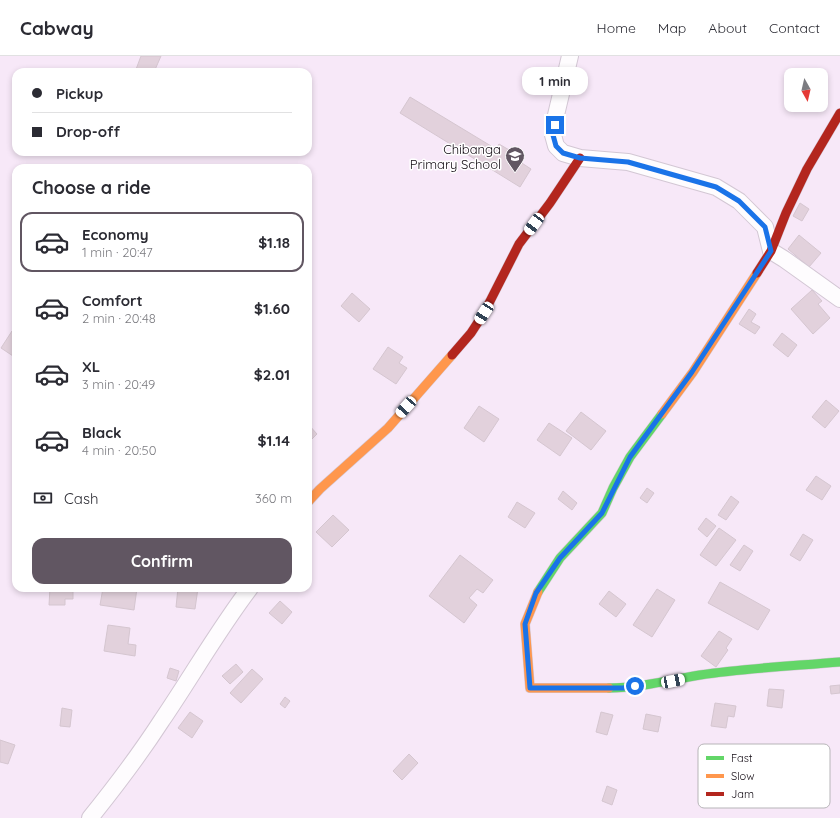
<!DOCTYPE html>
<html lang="en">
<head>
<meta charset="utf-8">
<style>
	body { margin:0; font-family:Quicksand,sans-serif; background:#f2f2f3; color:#2b2b33; height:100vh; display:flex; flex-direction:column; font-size:15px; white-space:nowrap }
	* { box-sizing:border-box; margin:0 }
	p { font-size:13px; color:#7c7c81 }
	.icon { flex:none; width:22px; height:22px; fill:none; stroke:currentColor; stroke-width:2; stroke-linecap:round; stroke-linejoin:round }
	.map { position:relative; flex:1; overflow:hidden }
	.drawer { position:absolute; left:12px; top:108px; width:300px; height:428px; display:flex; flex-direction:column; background:#fff; border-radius:12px; box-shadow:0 2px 6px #0003 }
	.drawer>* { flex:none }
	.guide { position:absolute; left:12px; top:12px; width:300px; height:88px; border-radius:12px; box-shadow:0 2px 6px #0003; display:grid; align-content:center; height:88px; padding:0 20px; background:#fff }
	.needle { width:26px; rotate:172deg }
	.tools { position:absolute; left:784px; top:12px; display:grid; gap:8px }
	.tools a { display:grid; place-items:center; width:44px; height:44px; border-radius:8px; background:#fff; box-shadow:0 2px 6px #0003; font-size:20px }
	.end { position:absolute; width:18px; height:18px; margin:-9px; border:5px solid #1a73e8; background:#fff; box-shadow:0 0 0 2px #fff }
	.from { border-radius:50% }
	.bubble { position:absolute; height:28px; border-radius:12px; background:#fff; box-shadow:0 2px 6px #0003; font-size:13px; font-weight:700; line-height:28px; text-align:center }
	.car { position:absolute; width:12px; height:24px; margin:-12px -6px; border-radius:5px; box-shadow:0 0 3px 1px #0007; background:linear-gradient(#fff 24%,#345 0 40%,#fff 0 76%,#345 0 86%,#fff 0) }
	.guide b { display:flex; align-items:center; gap:14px; height:38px; font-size:15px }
	.guide b+b { border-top:1px solid #e1e1e2 }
	.guide i { width:10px; height:10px; background:#2b2b33 }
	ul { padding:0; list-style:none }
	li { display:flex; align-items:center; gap:12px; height:60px; margin:0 8px 6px; padding:0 12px; border:2px solid transparent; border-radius:12px }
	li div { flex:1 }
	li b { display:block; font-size:15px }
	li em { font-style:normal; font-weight:700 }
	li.selected { border-color:#615662 }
	li>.icon { width:36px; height:36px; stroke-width:1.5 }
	h2 { padding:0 20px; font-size:18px; line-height:48px }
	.pay { display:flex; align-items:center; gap:10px; height:44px; padding:0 20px; font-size:15px }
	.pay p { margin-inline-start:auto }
	.primary-button { display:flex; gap:8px; margin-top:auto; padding:8px 20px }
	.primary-button a { flex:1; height:46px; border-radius:12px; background:#615662; color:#fff; font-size:16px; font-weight:700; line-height:46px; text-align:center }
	header { display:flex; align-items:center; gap:24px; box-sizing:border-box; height:56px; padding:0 20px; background:#fff; border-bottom:1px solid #e1e1e2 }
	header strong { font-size:19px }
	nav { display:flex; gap:22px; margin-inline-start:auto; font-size:14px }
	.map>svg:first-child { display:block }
	.building { fill:#e2d1dc; stroke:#d5c6d0 }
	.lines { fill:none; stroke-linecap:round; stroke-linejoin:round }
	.street-casing { stroke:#d3c7d4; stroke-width:18 }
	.fast-casing { stroke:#d3c7d4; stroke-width:10 }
	.slow-casing { stroke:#d3c7d4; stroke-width:10 }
	.jam-casing { stroke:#d3c7d4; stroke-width:10 }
	.street { stroke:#fefcfe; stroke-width:16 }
	.fast { stroke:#63d668; stroke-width:9 }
	.slow { stroke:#ff974d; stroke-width:9 }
	.jam { stroke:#b3261e; stroke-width:9 }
	.route { stroke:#1a73e8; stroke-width:5 }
	.labels { text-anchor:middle; stroke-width:3; stroke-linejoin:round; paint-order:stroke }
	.poi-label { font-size:13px; fill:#100811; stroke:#fff; text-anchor:end }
	.key { fill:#fff; stroke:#b7b5b8; stroke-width:1 }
	.key-label { font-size:11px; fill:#100811 }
</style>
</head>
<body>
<header>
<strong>Cabway</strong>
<nav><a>Home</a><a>Map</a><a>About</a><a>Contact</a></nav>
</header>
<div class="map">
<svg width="840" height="762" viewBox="0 0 840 762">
	<rect width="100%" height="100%" fill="#f7e8f8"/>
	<g class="building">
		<path d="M141,0H161L154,16H135Z"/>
		<path d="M410,41L496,93L499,88L516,98L514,102L531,113L520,131L400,57Z"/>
		<path d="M800,147L809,153L802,165L793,160Z"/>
		<path d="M799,179L821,197L809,211L788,193Z"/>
		<path d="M812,234L822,245L818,248L830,262L813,278L791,253Z"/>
		<path d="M352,237L370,253L359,266L341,250Z"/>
		<path d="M749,253L756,258L751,266L760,271L755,278L739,268Z"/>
		<path d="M12,275L16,277V302L1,292Z"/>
		<path d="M782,277L797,289L788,301L773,289Z"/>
		<path d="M388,291L403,301L399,307L407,312L396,328L373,313Z"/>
		<path d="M826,344L839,355L825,372L812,361Z"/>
		<path d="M479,350L499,363L484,386L464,372Z"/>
		<path d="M581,356L606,375L591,394L566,375Z"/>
		<path d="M549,367L572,382L560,400L537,384Z"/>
		<path d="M308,368L317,378L308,387Z"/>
		<path d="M816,420L831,430L822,444L806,434Z"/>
		<path d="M647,432L654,437L647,447L640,442Z"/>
		<path d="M563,435L577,447L572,454L558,443Z"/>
		<path d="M731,440L739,446L726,464L718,459Z"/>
		<path d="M517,446L535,457L525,472L508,461Z"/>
		<path d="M333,459L349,474L332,491L316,476Z"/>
		<path d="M706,462L716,470L707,481L698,473Z"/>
		<path d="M719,472L736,484L716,510L700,499Z"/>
		<path d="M803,478L813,484L800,505L790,499Z"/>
		<path d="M744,489L753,495L740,515L730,509Z"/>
		<path d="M460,499L493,524L483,537L477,533L469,542L477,549L464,567L429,540Z"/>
		<path d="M720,526L770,554L758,574L708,547Z"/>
		<path d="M50,532H71V535H73V543H65V549H49Z"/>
		<path d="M103,532L118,533V532H137L134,554L100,549Z"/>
		<path d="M178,532H198L195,553L176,551Z"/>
		<path d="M657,533L675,544L652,581L633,569Z"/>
		<path d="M609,535L626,548L616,561L599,548Z"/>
		<path d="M280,545L292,556L282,568L269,557Z"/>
		<path d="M108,569L130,572L128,588L136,589L135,600L104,595Z"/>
		<path d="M719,575L732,583L726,592L728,594L716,611L701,600Z"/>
		<path d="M236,608L243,616L230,628L222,620Z"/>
		<path d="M170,612L179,615L176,625L167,622Z"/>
		<path d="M252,613L263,623L241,647L230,637Z"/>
		<path d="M840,629V637L831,638L830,630Z"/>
		<path d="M769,633L784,634L782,652L767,650Z"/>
		<path d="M285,641L290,645L285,652L280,648Z"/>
		<path d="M715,647L736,650L734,661L728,660L726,672L711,670Z"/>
		<path d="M62,652L72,654L70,671L60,670Z"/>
		<path d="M190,656L203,665L192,682L178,672Z"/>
		<path d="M601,656L613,659L607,679L596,676Z"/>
		<path d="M646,658L661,661L658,676L643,673Z"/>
		<path d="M0,684L15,689L8,708L0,706Z"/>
		<path d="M409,698L418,707L402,724L393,715Z"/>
		<path d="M607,730L617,734L612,749L602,745Z"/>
	</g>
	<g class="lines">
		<g class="street-casing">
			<g id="street">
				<path d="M570,0L556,59L553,79L556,90L563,97L580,102L628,106L716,131L739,145L765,171L771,195L784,203L840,243"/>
				<path d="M90,762C115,731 140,698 162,664C192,620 218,574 250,532"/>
			</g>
		</g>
		<g class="fast-casing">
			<g id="fast">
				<path d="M538,536L560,502L602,457L613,432L630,401L662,358"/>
				<path d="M609,632C640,632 670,624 700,619C746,612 793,610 840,606"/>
			</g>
		</g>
		<g class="slow-casing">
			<g id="slow">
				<path d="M662,358L693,316L757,217"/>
				<path d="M308,446L320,433L388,372L452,299"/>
				<path d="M538,536L525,568L530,632H609"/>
			</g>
		</g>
		<g class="jam-casing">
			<g id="jam">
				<path d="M757,217L771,195L786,157L807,113L840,57"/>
				<path d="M452,299L471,277L484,257L519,188L550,147L580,102"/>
			</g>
		</g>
		<use href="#street" class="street"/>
		<use href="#fast" class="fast"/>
		<use href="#slow" class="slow"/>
		<use href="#jam" class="jam"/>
	</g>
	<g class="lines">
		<path class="route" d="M555,69L553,79L556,90L563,97L580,102L628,106L716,131L739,145L765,171L771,195L692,316L630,401L602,457L560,502L536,537L525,568L530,632H623L635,630"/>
	</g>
	<defs>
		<g id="school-pin" transform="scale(1)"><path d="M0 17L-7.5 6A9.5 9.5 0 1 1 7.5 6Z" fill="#615662" stroke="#fff"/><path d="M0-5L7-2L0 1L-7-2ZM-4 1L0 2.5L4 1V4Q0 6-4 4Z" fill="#fff"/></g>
	</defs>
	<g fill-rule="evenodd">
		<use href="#school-pin" x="515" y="100"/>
	</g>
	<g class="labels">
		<g class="poi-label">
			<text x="501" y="98">Chibanga<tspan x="501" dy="15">Primary School</tspan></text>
		</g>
	</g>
	<rect x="698" y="688" width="132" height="64" rx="6" class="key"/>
	<rect x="706" y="700" width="18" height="4" fill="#63d668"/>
	<rect x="706" y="718" width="18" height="4" fill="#ff974d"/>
	<rect x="706" y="736" width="18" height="4" fill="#b3261e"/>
	<g class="key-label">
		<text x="731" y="706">Fast</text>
		<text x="731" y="724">Slow</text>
		<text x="731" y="742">Jam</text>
	</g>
</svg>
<div class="tools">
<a><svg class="needle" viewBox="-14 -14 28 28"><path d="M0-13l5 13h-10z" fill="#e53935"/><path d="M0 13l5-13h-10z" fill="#7c7c81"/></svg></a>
</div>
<i class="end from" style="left:635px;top:630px"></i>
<i class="end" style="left:555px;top:69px"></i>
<div class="bubble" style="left:522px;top:11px;width:66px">1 min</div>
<i class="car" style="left:534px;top:168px;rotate:217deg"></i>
<i class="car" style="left:484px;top:257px;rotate:213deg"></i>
<i class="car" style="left:406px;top:351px;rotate:222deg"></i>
<i class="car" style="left:673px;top:625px;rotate:79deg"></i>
<div class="guide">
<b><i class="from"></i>Pickup</b>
<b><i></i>Drop-off</b>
</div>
<section class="drawer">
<h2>Choose a ride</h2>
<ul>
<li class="selected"><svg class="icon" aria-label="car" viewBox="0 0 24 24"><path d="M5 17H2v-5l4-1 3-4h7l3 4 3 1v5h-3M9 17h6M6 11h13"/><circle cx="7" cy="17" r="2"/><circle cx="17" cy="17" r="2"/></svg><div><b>Economy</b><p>1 min · 20:47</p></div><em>$1.18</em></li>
<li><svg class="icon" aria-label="car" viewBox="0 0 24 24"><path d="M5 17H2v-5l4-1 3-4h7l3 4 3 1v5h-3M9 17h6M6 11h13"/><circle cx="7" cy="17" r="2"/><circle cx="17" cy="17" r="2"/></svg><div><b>Comfort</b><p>2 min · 20:48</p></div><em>$1.60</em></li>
<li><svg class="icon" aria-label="car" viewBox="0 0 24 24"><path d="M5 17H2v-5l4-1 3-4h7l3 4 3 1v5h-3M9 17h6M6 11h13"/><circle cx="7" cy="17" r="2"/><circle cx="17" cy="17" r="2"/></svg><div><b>XL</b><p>3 min · 20:49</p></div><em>$2.01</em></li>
<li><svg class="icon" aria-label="car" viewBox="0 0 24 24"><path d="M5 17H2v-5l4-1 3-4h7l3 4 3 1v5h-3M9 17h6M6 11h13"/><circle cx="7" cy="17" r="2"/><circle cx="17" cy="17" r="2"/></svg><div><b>Black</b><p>4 min · 20:50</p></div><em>$1.14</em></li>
</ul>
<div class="pay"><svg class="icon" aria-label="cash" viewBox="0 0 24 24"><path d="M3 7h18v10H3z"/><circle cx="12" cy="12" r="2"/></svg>Cash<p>360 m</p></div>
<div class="primary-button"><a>Confirm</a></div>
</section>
</div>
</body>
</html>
